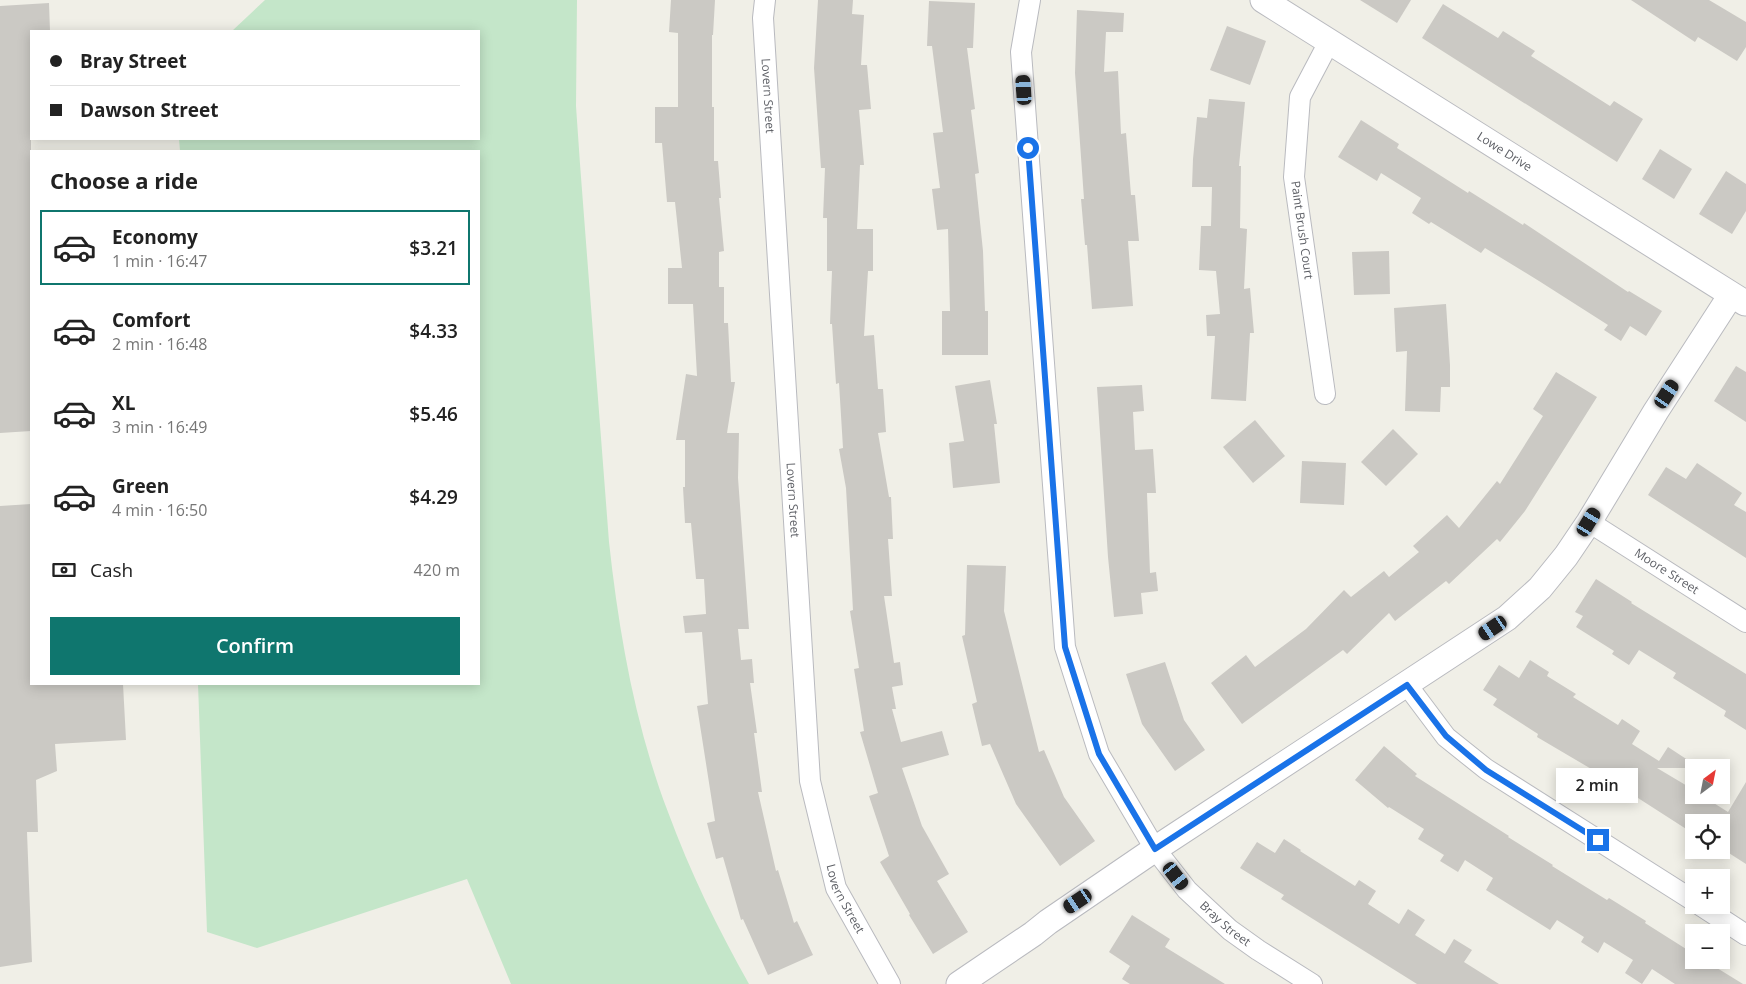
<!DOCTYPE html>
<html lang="en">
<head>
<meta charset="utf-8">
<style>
	body { margin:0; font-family:"Open Sans",sans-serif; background:#f6f6f6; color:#222; height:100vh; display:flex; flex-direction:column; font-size:19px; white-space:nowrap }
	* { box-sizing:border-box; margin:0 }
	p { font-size:16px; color:#767676 }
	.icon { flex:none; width:28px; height:28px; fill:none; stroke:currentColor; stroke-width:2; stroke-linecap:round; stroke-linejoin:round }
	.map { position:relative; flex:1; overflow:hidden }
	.side { position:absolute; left:30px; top:150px; width:450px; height:535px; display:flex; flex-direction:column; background:#fff; border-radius:0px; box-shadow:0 2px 12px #0003 }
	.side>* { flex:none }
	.banner { position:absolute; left:30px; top:30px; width:450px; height:110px; border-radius:0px; box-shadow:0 2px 12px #0003; display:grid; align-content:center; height:110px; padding:0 20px; background:#fff }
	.needle { width:32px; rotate:32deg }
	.fabs { position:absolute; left:1685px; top:759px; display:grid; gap:10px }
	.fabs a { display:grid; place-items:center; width:45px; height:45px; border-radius:0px; background:#fff; box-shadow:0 2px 12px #0003; font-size:25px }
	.end { position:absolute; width:22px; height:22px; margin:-11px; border:6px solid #1a73e8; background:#fff; box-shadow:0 0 0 2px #fff }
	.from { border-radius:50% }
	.bubble { position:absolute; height:35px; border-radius:0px; background:#fff; box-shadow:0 2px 12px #0003; font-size:16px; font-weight:600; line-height:35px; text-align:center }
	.car { position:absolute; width:15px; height:30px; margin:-15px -8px; border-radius:6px; box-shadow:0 0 4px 1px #0007; background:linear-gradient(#222 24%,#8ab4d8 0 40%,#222 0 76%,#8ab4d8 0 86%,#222 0) }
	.banner b { display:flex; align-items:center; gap:18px; height:48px; font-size:19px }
	.banner b+b { border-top:1px solid #e0e0e0 }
	.banner i { width:12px; height:12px; background:#222 }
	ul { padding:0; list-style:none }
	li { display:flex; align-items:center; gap:15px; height:75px; margin:0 10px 8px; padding:0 10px; border:2px solid transparent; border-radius:0px }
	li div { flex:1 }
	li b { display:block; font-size:19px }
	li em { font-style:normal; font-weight:600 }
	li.on { border-color:#0f766e }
	li>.icon { width:45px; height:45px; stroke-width:1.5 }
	h2 { padding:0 20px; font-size:22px; line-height:60px }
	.pay { display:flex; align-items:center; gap:12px; height:55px; padding:0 20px; font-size:19px }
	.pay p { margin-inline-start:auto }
	.cta { display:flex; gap:10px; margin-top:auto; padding:10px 20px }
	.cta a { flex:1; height:58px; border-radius:0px; background:#0f766e; color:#fff; font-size:20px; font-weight:600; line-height:58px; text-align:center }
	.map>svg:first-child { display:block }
	.green { fill:#c4e6c9 }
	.building { fill:#cbc9c4 }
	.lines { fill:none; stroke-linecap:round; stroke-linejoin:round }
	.minor-casing { stroke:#b9babf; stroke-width:22 }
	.tertiary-casing { stroke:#b9babf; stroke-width:27 }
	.minor { stroke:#fff; stroke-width:20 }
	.tertiary { stroke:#fff; stroke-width:25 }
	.route { stroke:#1a73e8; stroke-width:6 }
	.labels { text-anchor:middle; stroke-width:4.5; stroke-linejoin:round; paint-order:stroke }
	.street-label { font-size:12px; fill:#5e6066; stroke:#fff }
</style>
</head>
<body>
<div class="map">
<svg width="1746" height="984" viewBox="0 0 1746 984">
	<rect width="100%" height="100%" fill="#f0efe7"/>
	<path class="green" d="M265,0H577L576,106L580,164L609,542C619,633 635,726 668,812C690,872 718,929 749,984H511L467,879L257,948L207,932L198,684H479V151H180L179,139H479V31H232Z"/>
	<g class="building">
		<path d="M671,0H715L713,35H712V107H714V161H718L721,198H719L724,251L719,252V287H724V323H728L731,382H735L727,433H739L738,478L749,629H738L741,660L752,659L754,683H750L757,733H754L762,792H758L776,871L778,870L794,923L797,921L813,955L768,975L743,919L741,920L723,857L716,859L707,823L715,821L697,706L708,704L702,632L685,633L683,616L706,614L704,579H696L691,523H685L683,487H685V440H676L686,374L697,376L693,304H668V268H682L675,202H667L662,143H655V107H678V33L669,32Z"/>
		<path d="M818,0H853L852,14L864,15L861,65H867L871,109L859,110L864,165H860L857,229H873V271H868L864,336L874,335L878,389H883L886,432L878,433L889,497H891L893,539H888L892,596H884L894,663L900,662L903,685L892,687L896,709H892L901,742L942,731L949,755L902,768L922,826L949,874L937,881L968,932L933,954L909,915L910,914L880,862L889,856L869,796L878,793L860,732L864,731L854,669L859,668L850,611L853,610L846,488L839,449L843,448L839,383L836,384L832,324H830L832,271H827V218H823L825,168H821L814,68Z"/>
		<path d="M1360,0H1411L1397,23Z"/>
		<path d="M1631,0H1709L1746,22V47L1737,61L1698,37L1695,42Z"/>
		<path d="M929,1L975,3L973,48H967L975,109L971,110L979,173L975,174L983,251L985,311H988V355H942V311H950L948,229L937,230L932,189L940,188L933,133L943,132L932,46H927Z"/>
		<path d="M49,3L50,31H31V431L0,433V6Z"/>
		<path d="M1443,4L1498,38L1503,31L1535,51L1531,56L1610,106L1614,101L1643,119L1617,162L1422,38Z"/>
		<path d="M1077,10L1124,13L1123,32H1106L1104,72L1118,71L1121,134L1126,133L1131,195H1135L1139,241H1128L1133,306L1092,309L1087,245H1085L1081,199H1084L1075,73Z"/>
		<path d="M1227,26L1266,41L1250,85L1210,70Z"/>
		<path d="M1209,99L1245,102L1239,166H1241L1240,228L1247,229L1244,289L1250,288L1254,333H1250L1246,401L1211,399L1215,336H1207L1206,315L1220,314L1216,271L1199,270L1201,226H1211L1212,187H1192L1193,159L1197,117L1207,118Z"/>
		<path d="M1361,120L1399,144L1397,148L1468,193L1469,191L1523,225L1524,223L1628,292L1629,291L1662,311L1646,336L1630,326L1621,341L1604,330L1608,325L1539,281L1485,248L1481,253L1431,222L1429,224L1412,213L1421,198L1381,173L1377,181L1338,157Z"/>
		<path d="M1660,149L1692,169L1674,199L1642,179Z"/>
		<path d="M1726,171L1746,184V211L1732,234L1699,214Z"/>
		<path d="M1389,251L1390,294L1354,295L1352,252Z"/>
		<path d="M1446,304L1450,365V387H1441L1440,412L1405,411L1407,351L1396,352L1394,308Z"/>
		<path d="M1736,366L1746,372V422L1714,401Z"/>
		<path d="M1556,372L1597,397L1525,511L1500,542L1497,539L1449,584L1446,581L1395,621L1389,613L1347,654L1343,650L1242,724L1211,683L1246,655L1255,667L1306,629L1344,590L1351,597L1384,571L1389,577L1419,552L1413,546L1447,515L1459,528L1497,481L1500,484L1543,416L1533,409Z"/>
		<path d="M990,380L997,424H994L1000,483L953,488L949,443L964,441L955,386Z"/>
		<path d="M1142,385L1144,411L1133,412L1135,450L1153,449L1156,493H1147L1150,573L1156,572L1158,591L1141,593L1143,614L1114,617L1108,557L1097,387Z"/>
		<path d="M1255,420L1285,456L1253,483L1223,447Z"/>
		<path d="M1393,429L1418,454L1386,486L1361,462Z"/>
		<path d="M1302,461L1346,463L1344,505L1300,503Z"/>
		<path d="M1697,463L1742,493L1734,505L1746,512V558L1648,495L1666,467L1686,479Z"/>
		<path d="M31,504V684H123L126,740L55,744L57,771L36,780L38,832H27L32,962L0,967V506Z"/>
		<path d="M967,565L1006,566L1004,611L1039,752L1044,750L1064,797L1095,841L1060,866L1016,804L990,744L982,746L972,704L977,702L962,636L965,635Z"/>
		<path d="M1596,579L1632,602L1631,603L1746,674V730L1724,716L1726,711L1673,678L1676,673L1639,650L1629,665L1612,654L1614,651L1576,627L1583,616L1575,612Z"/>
		<path d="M1530,660L1549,672L1547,676L1576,694L1573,697L1618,725L1622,719L1640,731L1632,744L1659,761L1668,747L1700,768H1657L1694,790V795H1701L1728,812L1746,782V864L1721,848V822H1694V834L1610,780L1537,737L1538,734L1493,705L1497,699L1483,690L1499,665L1519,678Z"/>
		<path d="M1165,662L1184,720L1205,750L1175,771L1142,724L1126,674Z"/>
		<path d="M1384,746L1417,774L1415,776L1509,836L1508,837L1553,865L1552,866L1607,900L1609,898L1646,921L1645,923L1694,954V960H1704L1743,984H1675L1652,969L1642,984L1625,973L1633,960L1604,942L1598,953L1581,942L1584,937L1557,920L1550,930L1486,890L1493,878L1465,860L1458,872L1440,861L1444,855L1418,839L1424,829L1389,807L1388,808L1355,780Z"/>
		<path d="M1284,839L1301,850L1300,851L1355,886L1359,880L1376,891L1368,904L1399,924L1408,909L1425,920L1415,935L1445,954L1454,939L1472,950L1464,962L1499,984H1417L1281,899L1284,895L1240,868L1257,842L1275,853Z"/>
		<path d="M1132,915L1170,939L1165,947L1225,984H1130L1122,979L1130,966L1109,952Z"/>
	</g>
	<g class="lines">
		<g class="minor-casing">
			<g id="minor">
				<path id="s1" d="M765,0L763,18L810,781L836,888L890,984"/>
				<path id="s2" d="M1030,0L1021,52L1065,647L1099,754L1155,849L1187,890L1230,930L1258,950L1312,984"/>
				<path d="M1325,394L1294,177L1300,97L1329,42"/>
				<path id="s3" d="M1589,522L1746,622"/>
				<path d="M1407,685L1446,737L1486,769L1694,901"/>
				<path d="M1700,905L1746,935"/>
			</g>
		</g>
		<g class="tertiary-casing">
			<g id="tertiary">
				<path id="s4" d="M1263,0L1745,303"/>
				<path d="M959,984L1033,934L1048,922L1155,849L1507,618L1540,588L1566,556L1589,522L1656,411L1731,295"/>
			</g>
		</g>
		<use href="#minor" class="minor"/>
		<use href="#tertiary" class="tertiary"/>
	</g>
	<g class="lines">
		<path class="route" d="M1028,148L1065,647L1099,754L1155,849L1407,685L1446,736L1486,770L1598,840"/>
	</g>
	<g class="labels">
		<g class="street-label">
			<text dy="4" stroke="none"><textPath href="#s1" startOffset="96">Lovern Street</textPath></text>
			<text dy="4" stroke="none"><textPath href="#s4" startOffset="285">Lowe Drive</textPath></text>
			<text transform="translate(1302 230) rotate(82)" y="4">Paint Brush Court</text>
			<text dy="4" stroke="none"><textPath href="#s1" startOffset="501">Lovern Street</textPath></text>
			<text dy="4" stroke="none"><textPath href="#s3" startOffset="92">Moore Street</textPath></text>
			<text dy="4" stroke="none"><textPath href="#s1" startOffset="906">Lovern Street</textPath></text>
			<text dy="4" stroke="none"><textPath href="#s2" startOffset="975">Bray Street</textPath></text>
		</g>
	</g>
</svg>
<div class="fabs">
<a><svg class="needle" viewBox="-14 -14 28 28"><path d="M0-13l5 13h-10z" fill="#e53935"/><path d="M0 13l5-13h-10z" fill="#767676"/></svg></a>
<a><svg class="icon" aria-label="locate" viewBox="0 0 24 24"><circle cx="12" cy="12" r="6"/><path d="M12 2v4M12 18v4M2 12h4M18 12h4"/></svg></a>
<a>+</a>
<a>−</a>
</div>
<i class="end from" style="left:1028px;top:148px"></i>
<i class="end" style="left:1598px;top:840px"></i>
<div class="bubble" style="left:1556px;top:768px;width:82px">2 min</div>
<i class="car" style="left:1024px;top:90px;rotate:356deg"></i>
<i class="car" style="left:1667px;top:394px;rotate:33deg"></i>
<i class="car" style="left:1589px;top:522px;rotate:31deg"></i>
<i class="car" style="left:1493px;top:628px;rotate:236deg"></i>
<i class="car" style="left:1176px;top:876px;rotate:142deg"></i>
<i class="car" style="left:1078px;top:901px;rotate:236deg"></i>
<div class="banner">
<b><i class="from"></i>Bray Street</b>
<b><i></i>Dawson Street</b>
</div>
<section class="side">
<h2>Choose a ride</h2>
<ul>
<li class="on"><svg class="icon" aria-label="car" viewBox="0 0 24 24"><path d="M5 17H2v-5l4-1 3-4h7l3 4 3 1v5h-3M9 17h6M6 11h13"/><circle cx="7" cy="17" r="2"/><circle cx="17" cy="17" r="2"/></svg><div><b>Economy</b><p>1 min · 16:47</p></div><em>$3.21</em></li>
<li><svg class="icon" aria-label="car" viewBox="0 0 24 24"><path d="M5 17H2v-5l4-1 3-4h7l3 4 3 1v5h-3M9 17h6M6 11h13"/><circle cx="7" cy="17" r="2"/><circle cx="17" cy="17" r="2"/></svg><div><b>Comfort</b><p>2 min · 16:48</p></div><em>$4.33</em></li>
<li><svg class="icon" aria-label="car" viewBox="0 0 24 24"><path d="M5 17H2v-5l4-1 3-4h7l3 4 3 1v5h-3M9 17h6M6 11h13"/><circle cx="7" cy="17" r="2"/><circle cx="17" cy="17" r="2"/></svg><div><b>XL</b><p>3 min · 16:49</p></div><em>$5.46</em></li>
<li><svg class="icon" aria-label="car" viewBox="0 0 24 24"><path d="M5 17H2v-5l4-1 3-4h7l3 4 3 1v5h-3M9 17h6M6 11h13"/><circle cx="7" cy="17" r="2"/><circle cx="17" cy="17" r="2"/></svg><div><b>Green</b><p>4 min · 16:50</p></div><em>$4.29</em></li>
</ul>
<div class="pay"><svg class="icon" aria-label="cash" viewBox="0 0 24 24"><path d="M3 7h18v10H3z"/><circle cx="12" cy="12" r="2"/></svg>Cash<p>420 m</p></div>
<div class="cta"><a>Confirm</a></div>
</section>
</div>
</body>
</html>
